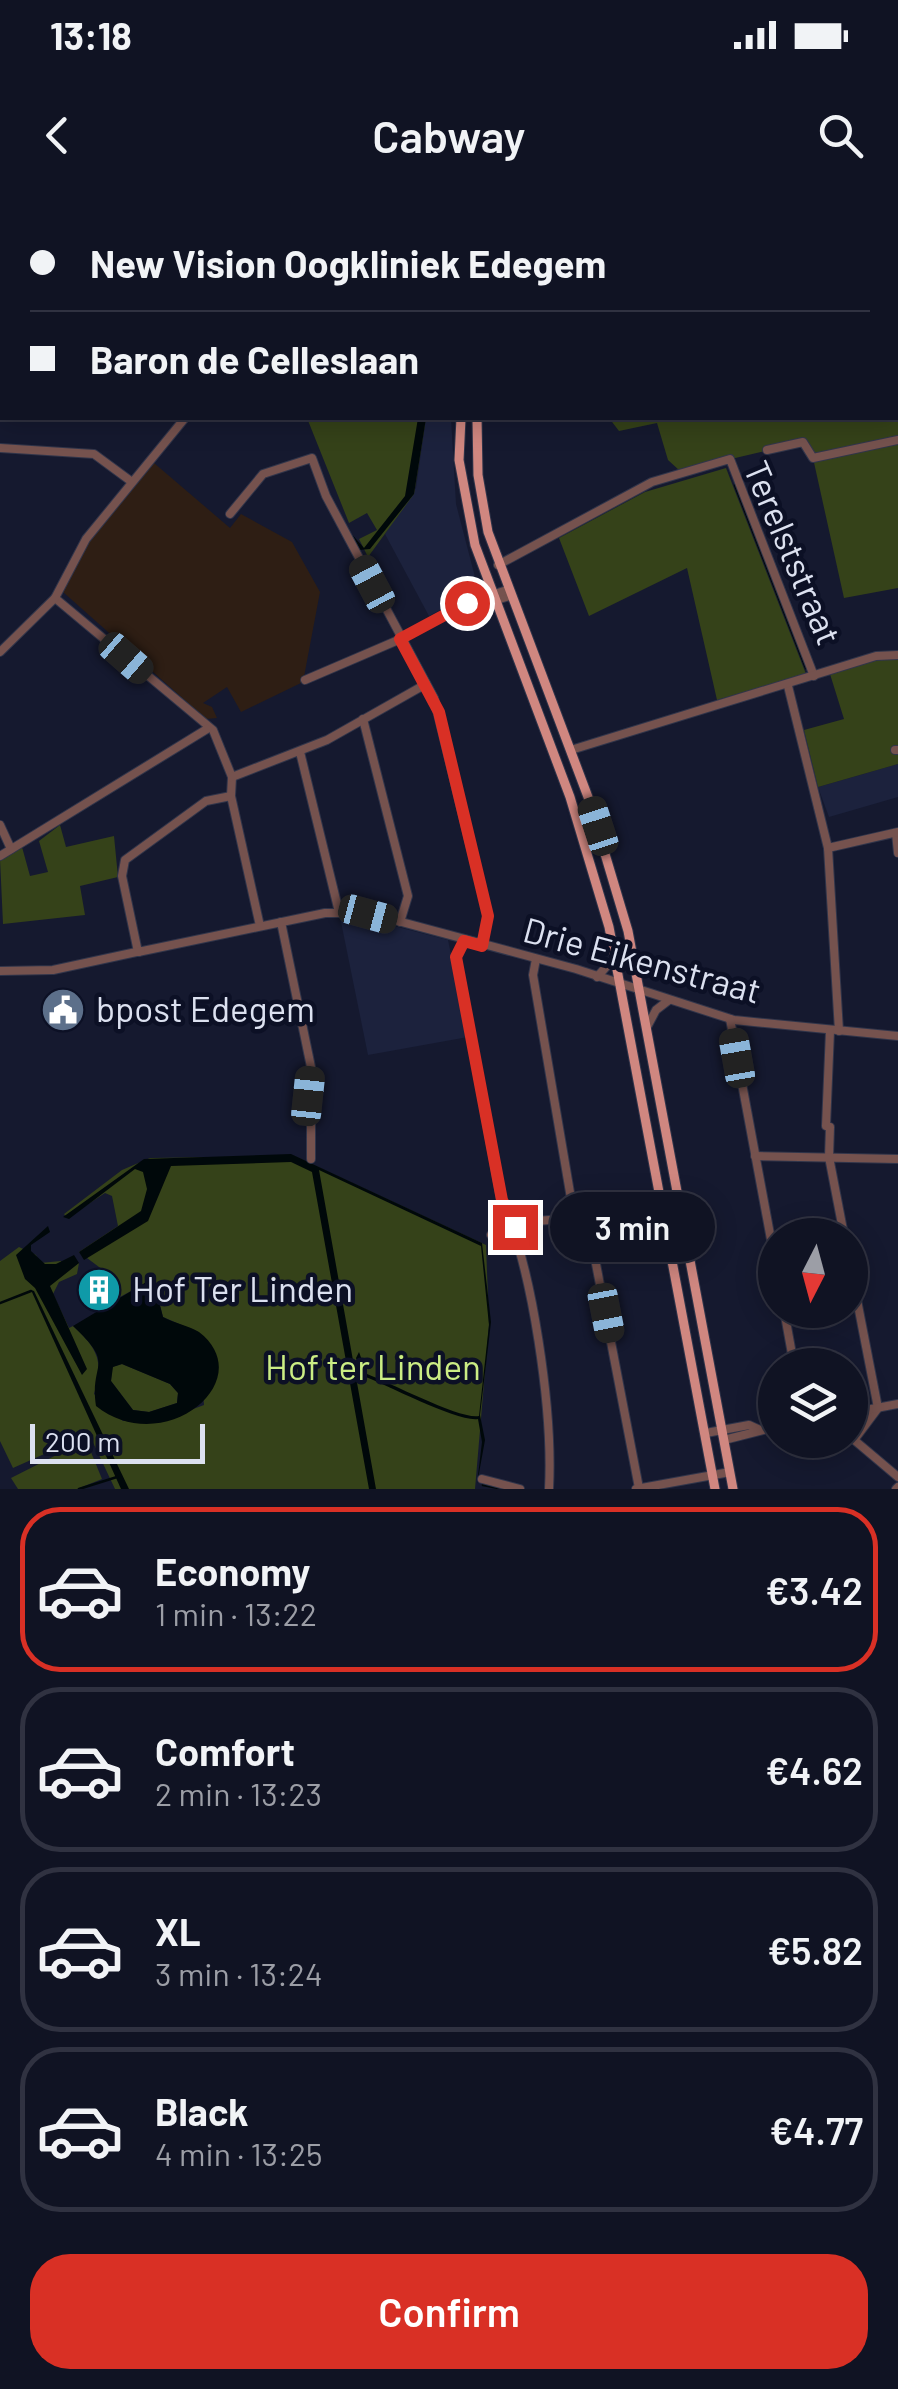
<!DOCTYPE html>
<html lang="en">
<head>
<meta charset="utf-8">
<style>
	body { margin:0; font-family:Barlow,sans-serif; background:#191c2b; color:#f1f3f6; height:100vh; display:flex; flex-direction:column; font-size:38px; white-space:nowrap }
	* { box-sizing:border-box; margin:0 }
	p { font-size:32px; color:#9c9ea6 }
	.icon { flex:none; width:55px; height:55px; fill:none; stroke:currentColor; stroke-width:2; stroke-linecap:round; stroke-linejoin:round }
	.map { position:relative; height:1289px; overflow:hidden }
	.side { display:flex; flex-direction:column; background:#101323; flex:1 }
	.side>* { flex:none }
	.banner { position:absolute; left:0px; top:0px; width:900px; height:220px; box-shadow:0 5px 25px #0003,0 0 0 2px #303241; display:grid; align-content:center; height:220px; padding:0 30px; background:#101323 }
	.needle { width:65px; rotate:186deg }
	.controls { position:absolute; left:758px; top:1018px; display:grid; gap:20px }
	.controls a { display:grid; place-items:center; width:110px; height:110px; border-radius:50%; background:#101323; box-shadow:0 5px 25px #0003,0 0 0 2px #303241; font-size:50px }
	.scale { position:absolute; left:30px; bottom:25px; width:175px; box-sizing:border-box; padding-left:10px; border:5px solid #dce1f0; border-top:0; font-size:28px; line-height:35px; white-space:nowrap; color:#dce1f0; -webkit-text-stroke:8px #0c1025; paint-order:stroke }
	.end { position:absolute; width:45px; height:45px; margin:-22px; border:12px solid #d93025; background:#fff; box-shadow:0 0 0 5px #fff }
	.from { border-radius:50% }
	.bubble { position:absolute; height:70px; border-radius:35px; background:#101323; box-shadow:0 5px 25px #0003,0 0 0 2px #303241; font-size:32px; font-weight:600; line-height:70px; text-align:center }
	.car { position:absolute; width:30px; height:60px; margin:-30px -15px; border-radius:12px; box-shadow:0 0 8px 2px #0007; background:linear-gradient(#222 24%,#8ab4d8 0 40%,#222 0 76%,#8ab4d8 0 86%,#222 0) }
	.banner b { display:flex; align-items:center; gap:35px; height:95px; font-size:38px }
	.banner b+b { border-top:2px solid #303241 }
	.banner i { width:25px; height:25px; background:#f1f3f6 }
	ul { padding:18px 0 0; list-style:none }
	li { display:flex; align-items:center; gap:30px; height:165px; margin:0 20px 15px; padding:0 10px; border:5px solid #303241; border-radius:40px }
	li div { flex:1 }
	li b { display:block; font-size:38px }
	li em { font-style:normal; font-weight:600 }
	li.on { border-color:#d93025 }
	li>.icon { width:90px; height:90px; stroke-width:1.5 }
	.action { display:flex; gap:20px; margin-top:auto; padding:20px 30px }
	.action a { flex:1; height:115px; border-radius:40px; background:#d93025; color:#fff; font-size:40px; font-weight:600; line-height:115px; text-align:center }
	.status { display:flex; justify-content:space-between; align-items:center; height:70px; padding:0 50px; background:#101323; direction:ltr }
	.status svg { height:28px; fill:currentColor }
	header { display:flex; justify-content:space-between; align-items:center; height:130px; padding:0 30px; background:#101323; font-size:45px; font-weight:600 }
	.map>svg:first-child { display:block }
	.built { fill:#1c223d }
	.industrial { fill:#2e1e14 }
	.green { fill:#354219 }
	.water { fill:#00080a; fill-rule:evenodd }
	.lines { fill:none; stroke-linecap:round; stroke-linejoin:round }
	.stream { stroke:#00080a; stroke-width:2.5 }
	.minor-casing { stroke:#31354a; stroke-width:10 }
	.major-casing { stroke:#31354a; stroke-width:11 }
	.minor { stroke:#75524e; stroke-width:8 }
	.major { stroke:#d08780; stroke-width:9 }
	.route { stroke:#d93025; stroke-width:12 }
	.labels { text-anchor:middle; stroke-width:9; stroke-linejoin:round; paint-order:stroke }
	.street-label { font-size:35px; fill:#dce1f0; stroke:#0c1025 }
	.poi-label { font-size:35px; fill:#dce1f0; stroke:#0c1025; text-anchor:start }
	.park-label { font-size:35px; fill:#cbed84; stroke:#0c1025 }
</style>
</head>
<body>
<div class="status"><b>13:18</b><svg viewBox="0 0 49 12"><path d="M0 12V9h3v3zM5 12V6h3v6zM10 12V3h3v9zM15 12V0h3v12zM26 1h20v11H26zM47 4h2v5h-2z"/></svg></div>
<header><svg class="icon" aria-label="back" viewBox="0 0 24 24"><path d="M15 5l-7 7 7 7"/></svg>Cabway<svg class="icon" aria-label="search" viewBox="0 0 24 24"><circle cx="10" cy="10" r="6"/><path d="M15 15l6 6"/></svg></header>
<div class="map">
<svg width="898" height="1289" viewBox="0 0 898 1289">
	<rect width="100%" height="100%" fill="#15192f"/>
	<g class="built">
		<path d="M426,218H451L456,304L475,377L473,388L461,399L429,416L385,334L416,288Z"/>
		<path d="M898,564V597L829,617L818,587Z"/>
		<path d="M340,717L367,719L448,740L468,837L368,855Z"/>
	</g>
	<path class="industrial" d="M154,263L230,328L241,314L292,342L320,392L303,482L241,512L227,487L203,503L212,507L217,518L206,519L63,392L83,349Z"/>
	<g class="green">
		<path d="M898,141V388L844,398L813,258L803,242L680,271L668,260L657,223L619,231L609,218H898Z"/>
		<path d="M307,218H426L414,294L368,357L359,339L377,330L367,313L349,323Z"/>
		<path d="M726,268L806,474L717,500L687,368L589,416L559,338L645,292Z"/>
		<path d="M898,457V564L818,587L804,530L844,519L830,474L876,458Z"/>
		<path d="M60,625L66,647L114,636L118,677L80,686L85,715L3,724L0,659L22,647L30,676L48,672L39,641Z"/>
		<path d="M294,956L486,1045L489,1124L475,1289H115L89,1234L13,1268L0,1241V1061L19,1047L36,1055L40,1063L61,1061V1072L79,1063L77,1074L59,1082L53,1094L69,1128L73,1126C98,1149 104,1161 94,1194L123,1221H161L204,1205L198,1132L163,1117L153,1079L120,1097L103,1070L79,1052L118,1026L112,996L105,993L67,1018L64,1014L122,970L150,958Z"/>
		<path d="M122,1164L170,1184L178,1193L177,1203L149,1212L133,1210L111,1181L112,1167Z"/>
		<path d="M86,1240L102,1279L77,1289H18L11,1278Z"/>
	</g>
	<g class="water">
		<path d="M418,218H426L414,294L370,349L359,350L349,331L364,348L405,296Z"/>
		<path d="M291,954L482,1043L491,1122L480,1215L485,1240L477,1284L482,1242L478,1219C457,1222 390,1186 363,1176L356,1158L359,1152L367,1174C391,1183 461,1220 479,1216L489,1125L481,1046L319,970L376,1289H369L312,972L291,962L171,966L148,1021L84,1060L79,1052L141,1011L147,989L143,972L135,969L69,1019L63,1017L144,959Z"/>
		<path d="M48,1026L50,1032L31,1045V1051L45,1064H56L74,1055L79,1063L50,1086L87,1169L82,1175L35,1088L25,1079L16,1055Z"/>
		<path d="M153,1078L163,1117C173,1123 190,1126 199,1132C261,1180 164,1260 96,1206C89,1161 117,1167 73,1126ZM122,1164L170,1184L178,1193L177,1203L149,1212L133,1210L111,1181L113,1167Z"/>
		<path d="M31,1090L34,1091L129,1289H121Z"/>
	</g>
	<g class="lines">
		<g class="stream">
			<path d="M733,0L736,2"/>
			<path d="M735,285L806,468"/>
			<path d="M0,1103L31,1091"/>
			<path d="M483,1285L503,1289"/>
			<path d="M79,1289L117,1277"/>
		</g>
		<g class="minor-casing">
			<g id="minor">
				<path d="M228,2V0"/>
				<path d="M813,2H828"/>
				<path d="M0,248L94,254L132,282"/>
				<path d="M767,250L803,242L813,258L898,240"/>
				<path d="M230,314L263,274L312,258L326,296L434,498L488,717L482,746"/>
				<path d="M498,365L652,282L730,259L814,476"/>
				<path d="M55,398L213,530L232,577L231,596L260,726"/>
				<path d="M454,413L509,396"/>
				<path d="M0,452L55,398L86,339L185,218"/>
				<path d="M305,480L396,441L467,403L507,390"/>
				<path d="M788,486L828,648L839,831"/>
				<path d="M363,519L408,696L400,722"/>
				<path d="M571,550L876,456L898,455"/>
				<path d="M895,550H898"/>
				<path d="M300,552L339,712"/>
				<path d="M232,577L327,540L426,484"/>
				<path d="M0,625L11,649"/>
				<path d="M896,633L898,653"/>
				<path d="M828,648L898,632"/>
				<path d="M0,656L207,529"/>
				<path d="M281,722L311,867V959"/>
				<path d="M464,741L456,757L501,999C533,1067 553,1212 549,1289"/>
				<path d="M138,752L325,713H368L576,769L734,820L898,836"/>
				<path d="M138,752L122,676L125,660L206,601L231,596"/>
				<path d="M536,759L533,775L574,1016"/>
				<path d="M0,771L53,770L141,751"/>
				<path d="M597,777L616,756"/>
				<path d="M730,819L775,1061"/>
				<path d="M647,827L656,810L669,800"/>
				<path d="M830,831L826,926L830,927L829,957L844,1035"/>
				<path d="M755,956L898,959"/>
				<path d="M491,1035L524,1022L587,1017L639,1288"/>
				<path d="M850,1064L878,1208L854,1240"/>
				<path d="M784,1110L794,1165"/>
				<path d="M850,1213L898,1204"/>
				<path d="M706,1233L749,1225L760,1230"/>
				<path d="M853,1239L898,1277"/>
				<path d="M724,1240L775,1227"/>
				<path d="M482,1279L520,1289"/>
				<path d="M636,1289L730,1272"/>
				<path d="M896,1289L898,1287"/>
			</g>
		</g>
		<g class="major-casing">
			<g id="major">
				<path d="M455,0V2"/>
				<path d="M472,0V2"/>
				<path d="M461,218L459,260L475,345L570,597L609,727L715,1289"/>
				<path d="M477,218L478,275L488,332L588,597L628,731L733,1289"/>
			</g>
		</g>
		<use href="#minor" class="minor"/>
		<use href="#major" class="major"/>
	</g>
	<g class="lines">
		<path class="route" d="M467,403L400,439L439,512L488,716L482,746L464,741L456,757L502,1000L515,1027"/>
	</g>
	<defs>
		<g id="civic-disc" transform="scale(2.25)"><circle r="9.5" fill="#5c6f8a" stroke="#0c1025"/><path d="M-.6-6.5H3V-4.5H.6V-3L4-1V1h2V6H-6V1h2V-1L-.6-3ZM-1.2 2.5V6h2.4V2.5Z" fill="#fff"/></g>
		<g id="building-disc" transform="scale(2.25)"><circle r="9.5" fill="#0f9aa8" stroke="#0c1025"/><path d="M-4-6H4V6H1V3H-1V6H-4ZM-2.5-4.3h1.7v1.8h-1.7ZM.8-4.3h1.7v1.8H.8ZM-2.5-1h1.7V.8h-1.7ZM.8-1h1.7V.8H.8Z" fill="#fff"/></g>
	</defs>
	<g fill-rule="evenodd">
		<use href="#civic-disc" x="63" y="810"/>
		<use href="#building-disc" x="99" y="1090"/>
	</g>
	<g class="labels">
		<g class="street-label">
			<text transform="translate(792 353) rotate(67)" y="12">Terelststraat</text>
			<text transform="translate(642 761) rotate(15)" y="12">Drie Eikenstraat</text>
		</g>
		<g class="poi-label">
			<text x="96" y="822">bpost Edegem</text>
			<text x="132" y="1102">Hof Ter Linden</text>
		</g>
		<g class="park-label">
			<text x="373" y="1180">Hof ter Linden</text>
		</g>
	</g>
</svg>
<div class="controls">
<a><svg class="needle" viewBox="-14 -14 28 28"><path d="M0-13l5 13h-10z" fill="#e53935"/><path d="M0 13l5-13h-10z" fill="#9c9ea6"/></svg></a>
<a><svg class="icon" aria-label="layers" viewBox="0 0 24 24"><path d="M12 4l9 5-9 5-9-5zM3 14l9 5 9-5"/></svg></a>
</div>
<div class="scale">200 m</div>
<i class="end from" style="left:467px;top:403px"></i>
<i class="end" style="left:515px;top:1027px"></i>
<div class="bubble" style="left:550px;top:992px;width:165px">3 min</div>
<i class="car" style="left:372px;top:384px;rotate:332deg"></i>
<i class="car" style="left:126px;top:458px;rotate:131deg"></i>
<i class="car" style="left:598px;top:626px;rotate:342deg"></i>
<i class="car" style="left:368px;top:714px;rotate:105deg"></i>
<i class="car" style="left:737px;top:858px;rotate:350deg"></i>
<i class="car" style="left:308px;top:896px;rotate:6deg"></i>
<i class="car" style="left:606px;top:1113px;rotate:169deg"></i>
<div class="banner">
<b><i class="from"></i>New Vision Oogkliniek Edegem</b>
<b><i></i>Baron de Celleslaan</b>
</div>
</div>
<section class="side">
<ul>
<li class="on"><svg class="icon" aria-label="car" viewBox="0 0 24 24"><path d="M5 17H2v-5l4-1 3-4h7l3 4 3 1v5h-3M9 17h6M6 11h13"/><circle cx="7" cy="17" r="2"/><circle cx="17" cy="17" r="2"/></svg><div><b>Economy</b><p>1 min · 13:22</p></div><em>€3.42</em></li>
<li><svg class="icon" aria-label="car" viewBox="0 0 24 24"><path d="M5 17H2v-5l4-1 3-4h7l3 4 3 1v5h-3M9 17h6M6 11h13"/><circle cx="7" cy="17" r="2"/><circle cx="17" cy="17" r="2"/></svg><div><b>Comfort</b><p>2 min · 13:23</p></div><em>€4.62</em></li>
<li><svg class="icon" aria-label="car" viewBox="0 0 24 24"><path d="M5 17H2v-5l4-1 3-4h7l3 4 3 1v5h-3M9 17h6M6 11h13"/><circle cx="7" cy="17" r="2"/><circle cx="17" cy="17" r="2"/></svg><div><b>XL</b><p>3 min · 13:24</p></div><em>€5.82</em></li>
<li><svg class="icon" aria-label="car" viewBox="0 0 24 24"><path d="M5 17H2v-5l4-1 3-4h7l3 4 3 1v5h-3M9 17h6M6 11h13"/><circle cx="7" cy="17" r="2"/><circle cx="17" cy="17" r="2"/></svg><div><b>Black</b><p>4 min · 13:25</p></div><em>€4.77</em></li>
</ul>
<div class="action"><a>Confirm</a></div>
</section>
</body>
</html>
